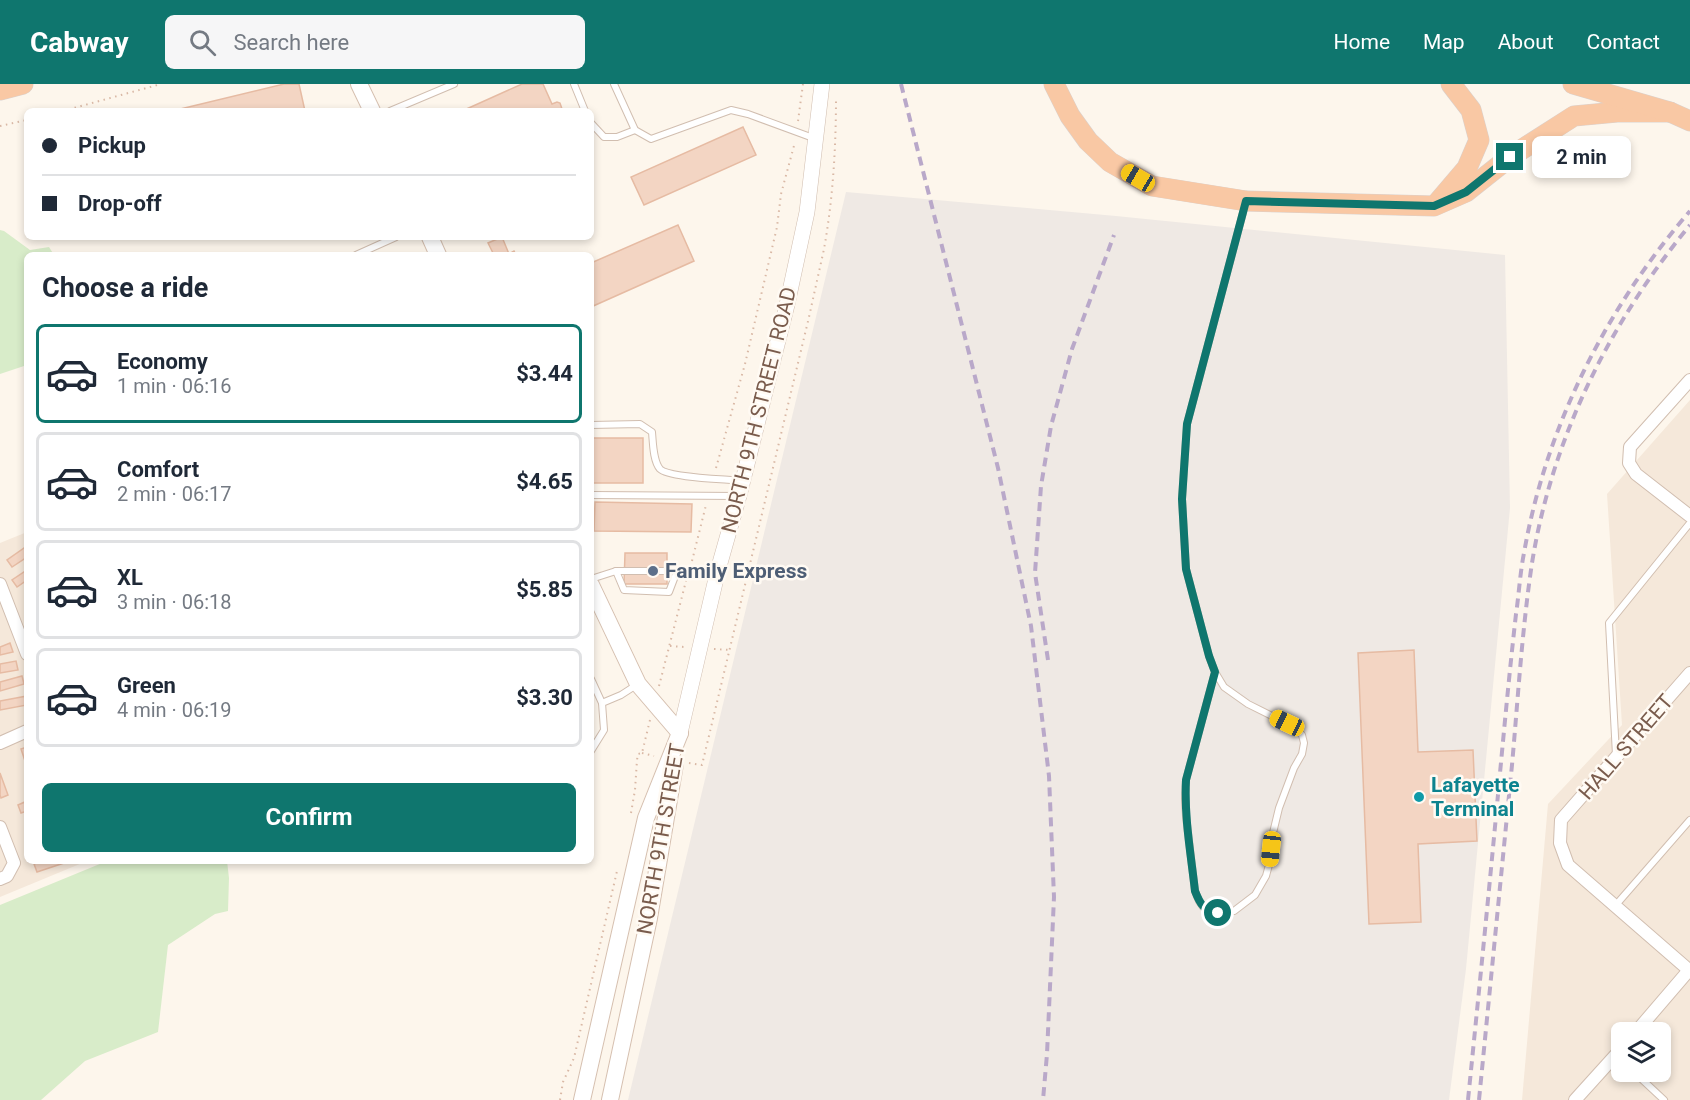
<!DOCTYPE html>
<html lang="en">
<head>
<meta charset="utf-8">
<style>
	body { margin:0; font-family:Roboto,sans-serif; background:#f6f6f7; color:#1f2937; height:100vh; display:flex; flex-direction:column; font-size:22px; white-space:nowrap }
	* { box-sizing:border-box; margin:0 }
	p { font-size:20px; color:#747a83 }
	.icon { flex:none; width:33px; height:33px; fill:none; stroke:currentColor; stroke-width:2; stroke-linecap:round; stroke-linejoin:round }
	.map { position:relative; flex:1; overflow:hidden }
	.side { position:absolute; left:24px; top:168px; width:570px; height:612px; display:flex; flex-direction:column; background:#fff; border-radius:9px; box-shadow:0 3px 9px #0003 }
	.side>* { flex:none }
	.hud { position:absolute; left:24px; top:24px; width:570px; height:132px; border-radius:9px; box-shadow:0 3px 9px #0003; display:grid; align-content:center; height:132px; padding:0 18px; background:#fff }
	.tools { position:absolute; left:1611px; top:938px; display:grid; gap:12px }
	.tools a { display:grid; place-items:center; width:60px; height:60px; border-radius:9px; background:#fff; box-shadow:0 3px 9px #0003; font-size:30px }
	.end { position:absolute; width:27px; height:27px; margin:-14px; border:8px solid #0f766e; background:#fff; box-shadow:0 0 0 3px #fff }
	.from { border-radius:50% }
	.bubble { position:absolute; height:42px; border-radius:9px; background:#fff; box-shadow:0 3px 9px #0003; font-size:20px; font-weight:700; line-height:42px; text-align:center }
	.car { position:absolute; width:18px; height:36px; margin:-18px -9px; border-radius:8px; box-shadow:0 0 4px 2px #0007; background:linear-gradient(#f5c518 24%,#345 0 40%,#f5c518 0 76%,#345 0 86%,#f5c518 0) }
	.hud b { display:flex; align-items:center; gap:21px; height:57px; font-size:22px }
	.hud b+b { border-top:2px solid #e0e1e3 }
	.hud i { width:15px; height:15px; background:#1f2937 }
	ul { padding:0; list-style:none }
	li { display:flex; align-items:center; gap:18px; height:99px; margin:0 12px 9px; padding:0 6px; border:3px solid #e0e1e3; border-radius:9px }
	li div { flex:1 }
	li b { display:block; font-size:22px }
	li em { font-style:normal; font-weight:700 }
	li.on { border-color:#0f766e }
	li>.icon { width:54px; height:54px; stroke-width:1.5 }
	h2 { padding:0 18px; font-size:27px; line-height:72px }
	.button { display:flex; gap:12px; margin-top:auto; padding:12px 18px }
	.button a { flex:1; height:69px; border-radius:9px; background:#0f766e; color:#fff; font-size:24px; font-weight:700; line-height:69px; text-align:center }
	header { display:flex; align-items:center; gap:36px; box-sizing:border-box; height:84px; padding:0 30px; background:#0f766e; color:#fff }
	header strong { font-size:28px }
	nav { display:flex; gap:33px; margin-inline-start:auto; font-size:21px }
	.search { width:420px; height:54px; background:#f6f6f7; display:flex; align-items:center; gap:15px; box-sizing:border-box; padding:0 21px; border-radius:9px; color:#747a83; font-size:22px }
	.map>svg:first-child { display:block }
	.residential { fill:#f5e8da; fill-rule:evenodd }
	.industrial { fill:#efe9e4 }
	.green { fill:#d8ecc9 }
	.building { fill:#f3d5c3; stroke:#e6bba3; stroke-width:1.5 }
	.lines { fill:none; stroke-linecap:round; stroke-linejoin:round }
	.service-casing { stroke:#d1beb0; stroke-width:8 }
	.minor-casing { stroke:#d1beb0; stroke-width:14 }
	.tertiary-casing { stroke:#d1beb0; stroke-width:16 }
	.secondary-casing { stroke:#d6c0b0; stroke-width:18 }
	.trunk-casing { stroke:#dad1cd; stroke-width:21 }
	.path { stroke:#d9b8a5; stroke-width:2; stroke-dasharray:1.5 4.5; stroke-linecap:butt }
	.service { stroke:#fff; stroke-width:6 }
	.minor { stroke:#fff; stroke-width:12 }
	.tertiary { stroke:#fff; stroke-width:15 }
	.secondary { stroke:#fff; stroke-width:16 }
	.trunk { stroke:#f9c8a4; stroke-width:20 }
	.rail { stroke:#b9a8c9; stroke-width:4; stroke-dasharray:9 6; stroke-linecap:butt }
	.route { stroke:#0f766e; stroke-width:8 }
	.service-dot { fill:#5c6f8a; stroke:#fffaf3; stroke-width:2 }
	.culture-dot { fill:#0f9aa8; stroke:#fffaf3; stroke-width:2 }
	.labels { text-anchor:middle; stroke-width:5; stroke-linejoin:round; paint-order:stroke }
	.street-label { font-size:21px; fill:#7a5c4d; stroke:#fffaf3 }
	.service-label { font-size:21px; font-weight:bold; fill:#4e5e75; stroke:#fffaf3; text-anchor:start }
	.culture-label { font-size:21px; font-weight:bold; fill:#0d838f; stroke:#fffaf3; text-anchor:start }
</style>
</head>
<body>
<header>
<strong>Cabway</strong>
<div class="search"><svg class="icon" aria-label="search" viewBox="0 0 24 24"><circle cx="10" cy="10" r="6"/><path d="M15 15l6 6"/></svg>Search here</div>
<nav><a>Home</a><a>Map</a><a>About</a><a>Contact</a></nav>
</header>
<div class="map">
<svg width="1690" height="1016" viewBox="0 0 1690 1016">
	<rect width="100%" height="100%" fill="#fdf6ec"/>
	<g class="residential">
		<path d="M1690,316V1016H1522L1548,720L1622,641L1607,410ZM1622,948H1660V987H1622Z"/>
		<path d="M27,448V777H87L0,813V459Z"/>
	</g>
	<path class="industrial" d="M846,108L1116,132L1505,171L1510,424L1466,885L1449,1016H628Z"/>
	<g class="green">
		<path d="M0,146L4,147L30,166L49,163L54,171H27V281L0,290Z"/>
		<path d="M107,777H227L229,794L228,827L215,830L168,861L158,948L85,977L41,1016H0V821Z"/>
	</g>
	<g class="building">
		<path d="M284,0H299L305,27H172Z"/>
		<path d="M522,0H543L552,20L557,18L560,19L562,25L560,27H462Z"/>
		<path d="M743,43L756,71L644,121L631,93Z"/>
		<path d="M678,141L694,177L591,223V179Z"/>
		<path d="M502,153L509,170L514,167L516,171H494L488,159Z"/>
		<rect x="591" y="354" width="52" height="45"/>
		<path d="M595,418L692,420L691,448L594,447Z"/>
		<path d="M27,462V473L12,483L7,476Z"/>
		<path d="M625,469H667V500H624Z"/>
		<path d="M27,486V496L17,503L12,496Z"/>
		<path d="M10,559L13,568L0,571V563Z"/>
		<path d="M1414,566L1418,668L1473,666L1477,757L1418,760L1421,838L1369,840L1358,569Z"/>
		<path d="M16,577L18,586L0,589V580Z"/>
		<path d="M22,592L24,600L0,607V598Z"/>
		<path d="M27,612V621L0,626V617Z"/>
		<path d="M27,663V683L21,665Z"/>
		<path d="M0,689L8,711L1,714L0,711Z"/>
		<path d="M27,717V727L21,729L18,721Z"/>
		<path d="M42,777H70L37,788L34,780Z"/>
	</g>
	<g class="lines">
		<g class="service-casing">
			<g id="service">
				<path d="M574,0L585,27"/>
				<path d="M614,0L635,46L651,55L731,26L748,30L816,55"/>
				<path d="M390,27L454,0"/>
				<path d="M591,39L604,53H617L635,46"/>
				<path d="M356,171L396,153"/>
				<path d="M591,341L640,340L652,348C653,359 653,377 660,385C669,394 726,395 743,397"/>
				<path d="M591,411L738,412"/>
				<path d="M616,487H677"/>
				<path d="M591,495L616,487L624,506L669,508L677,487L718,486"/>
				<path d="M1215,588L1186,696L1185,715L1186,732L1195,807L1199,817L1203,823L1210,828L1234,827L1255,811L1266,792L1270,777L1272,753L1279,724L1294,684L1302,670L1304,659L1302,651L1296,644L1248,620L1224,603L1215,588L1209,572L1186,485L1182,415L1187,340L1245,121"/>
				<path d="M591,595L602,619"/>
				<path d="M591,667L604,646L602,619L621,611L638,600"/>
				<path d="M1616,671L1609,539L1690,439"/>
				<path d="M1615,822L1690,736"/>
				<path d="M1633,987L1664,1016"/>
			</g>
		</g>
		<g class="minor-casing">
			<g id="minor">
				<path d="M1690,296L1630,363L1629,379L1636,390L1690,432"/>
				<path d="M0,500L27,570"/>
				<path d="M1690,589L1561,736L1560,759L1568,781L1690,887"/>
				<path d="M0,659L27,647"/>
				<path d="M0,743L14,779L7,792L0,795"/>
				<path d="M1636,948L1690,885"/>
				<path d="M1575,1016L1622,964"/>
			</g>
		</g>
		<g class="tertiary-casing">
			<path id="tertiary" d="M680,649L718,486L739,412L787,221L807,128L822,0"/>
		</g>
		<g class="secondary-casing">
			<g id="secondary">
				<path d="M359,0L372,27"/>
				<path d="M430,153L438,171"/>
				<path d="M591,501L638,600L680,649"/>
				<path d="M582,1016L646,734L680,649"/>
				<path d="M610,1016L649,834L675,680"/>
			</g>
		</g>
		<g class="trunk-casing">
			<g id="trunk">
				<path d="M1054,0L1070,32L1088,57L1110,78L1152,102L1246,117L1434,122L1466,108L1510,73L1574,32L1617,28H1670"/>
				<path d="M1573,0L1670,28L1690,37"/>
				<path d="M0,6L23,0"/>
				<path d="M1438,118L1467,84L1479,56L1471,26L1451,0"/>
			</g>
		</g>
		<g class="path">
			<path d="M63,27L161,0"/>
			<path d="M798,37L803,0"/>
			<path d="M0,42L27,36"/>
			<path d="M716,384L745,280L777,143L781,110L795,58"/>
			<path d="M692,477L706,421"/>
			<path d="M670,562L685,563"/>
			<path d="M714,565L730,566"/>
			<path d="M659,602L686,497"/>
			<path d="M642,669L654,672"/>
			<path d="M689,679L702,681L809,233C814,210 819,188 824,165C833,115 836,63 836,13"/>
			<path d="M631,729L635,706L637,676L638,670L642,669L650,636"/>
			<path d="M560,1016L563,998L574,974L617,787"/>
		</g>
		<use href="#service" class="service"/>
		<use href="#minor" class="minor"/>
		<use href="#tertiary" class="tertiary"/>
		<use href="#secondary" class="secondary"/>
		<use href="#trunk" class="trunk"/>
		<g class="rail">
			<path d="M901,0L998,384L1031,542L1049,692L1054,813L1047,970L1043,1016"/>
			<path d="M1048,576L1035,489L1041,402L1051,342L1072,265L1114,151"/>
			<path d="M1468,1016C1479,907 1490,798 1500,689C1505,636 1510,583 1516,530C1519,510 1520,489 1524,469C1546,343 1606,224 1690,127"/>
			<path d="M1479,1016C1490,904 1501,793 1512,681C1518,614 1522,546 1532,479C1552,354 1610,238 1690,141"/>
		</g>
	</g>
	<g class="lines">
		<path class="route" d="M1218,829C1204,827 1200,820 1195,807C1191,771 1184,733 1186,696L1215,588L1209,572L1186,485L1182,415L1187,340L1246,117L1434,122L1466,108L1510,73"/>
	</g>
	<circle class="service-dot" cx="653" cy="487" r="6"/>
	<circle class="culture-dot" cx="1419" cy="713" r="6"/>
	<g class="labels">
		<g class="street-label">
			<text transform="translate(759 326) rotate(-76)" y="7">NORTH 9TH STREET ROAD</text>
			<text transform="translate(1626 663) rotate(-49)" y="7">HALL STREET</text>
			<text transform="translate(661 755) rotate(-80)" y="7">NORTH 9TH STREET</text>
		</g>
		<g class="service-label">
			<text x="665" y="494">Family Express</text>
		</g>
		<g class="culture-label">
			<text x="1431" y="708">Lafayette<tspan x="1431" dy="24">Terminal</tspan></text>
		</g>
	</g>
</svg>
<div class="tools">
<a><svg class="icon" aria-label="layers" viewBox="0 0 24 24"><path d="M12 4l9 5-9 5-9-5zM3 14l9 5 9-5"/></svg></a>
</div>
<i class="end from" style="left:1218px;top:829px"></i>
<i class="end" style="left:1510px;top:73px"></i>
<div class="bubble" style="left:1532px;top:52px;width:99px">2 min</div>
<i class="car" style="left:1138px;top:94px;rotate:300deg"></i>
<i class="car" style="left:1287px;top:639px;rotate:295deg"></i>
<i class="car" style="left:1271px;top:765px;rotate:186deg"></i>
<div class="hud">
<b><i class="from"></i>Pickup</b>
<b><i></i>Drop-off</b>
</div>
<section class="side">
<h2>Choose a ride</h2>
<ul>
<li class="on"><svg class="icon" aria-label="car" viewBox="0 0 24 24"><path d="M5 17H2v-5l4-1 3-4h7l3 4 3 1v5h-3M9 17h6M6 11h13"/><circle cx="7" cy="17" r="2"/><circle cx="17" cy="17" r="2"/></svg><div><b>Economy</b><p>1 min · 06:16</p></div><em>$3.44</em></li>
<li><svg class="icon" aria-label="car" viewBox="0 0 24 24"><path d="M5 17H2v-5l4-1 3-4h7l3 4 3 1v5h-3M9 17h6M6 11h13"/><circle cx="7" cy="17" r="2"/><circle cx="17" cy="17" r="2"/></svg><div><b>Comfort</b><p>2 min · 06:17</p></div><em>$4.65</em></li>
<li><svg class="icon" aria-label="car" viewBox="0 0 24 24"><path d="M5 17H2v-5l4-1 3-4h7l3 4 3 1v5h-3M9 17h6M6 11h13"/><circle cx="7" cy="17" r="2"/><circle cx="17" cy="17" r="2"/></svg><div><b>XL</b><p>3 min · 06:18</p></div><em>$5.85</em></li>
<li><svg class="icon" aria-label="car" viewBox="0 0 24 24"><path d="M5 17H2v-5l4-1 3-4h7l3 4 3 1v5h-3M9 17h6M6 11h13"/><circle cx="7" cy="17" r="2"/><circle cx="17" cy="17" r="2"/></svg><div><b>Green</b><p>4 min · 06:19</p></div><em>$3.30</em></li>
</ul>
<div class="button"><a>Confirm</a></div>
</section>
</div>
</body>
</html>
